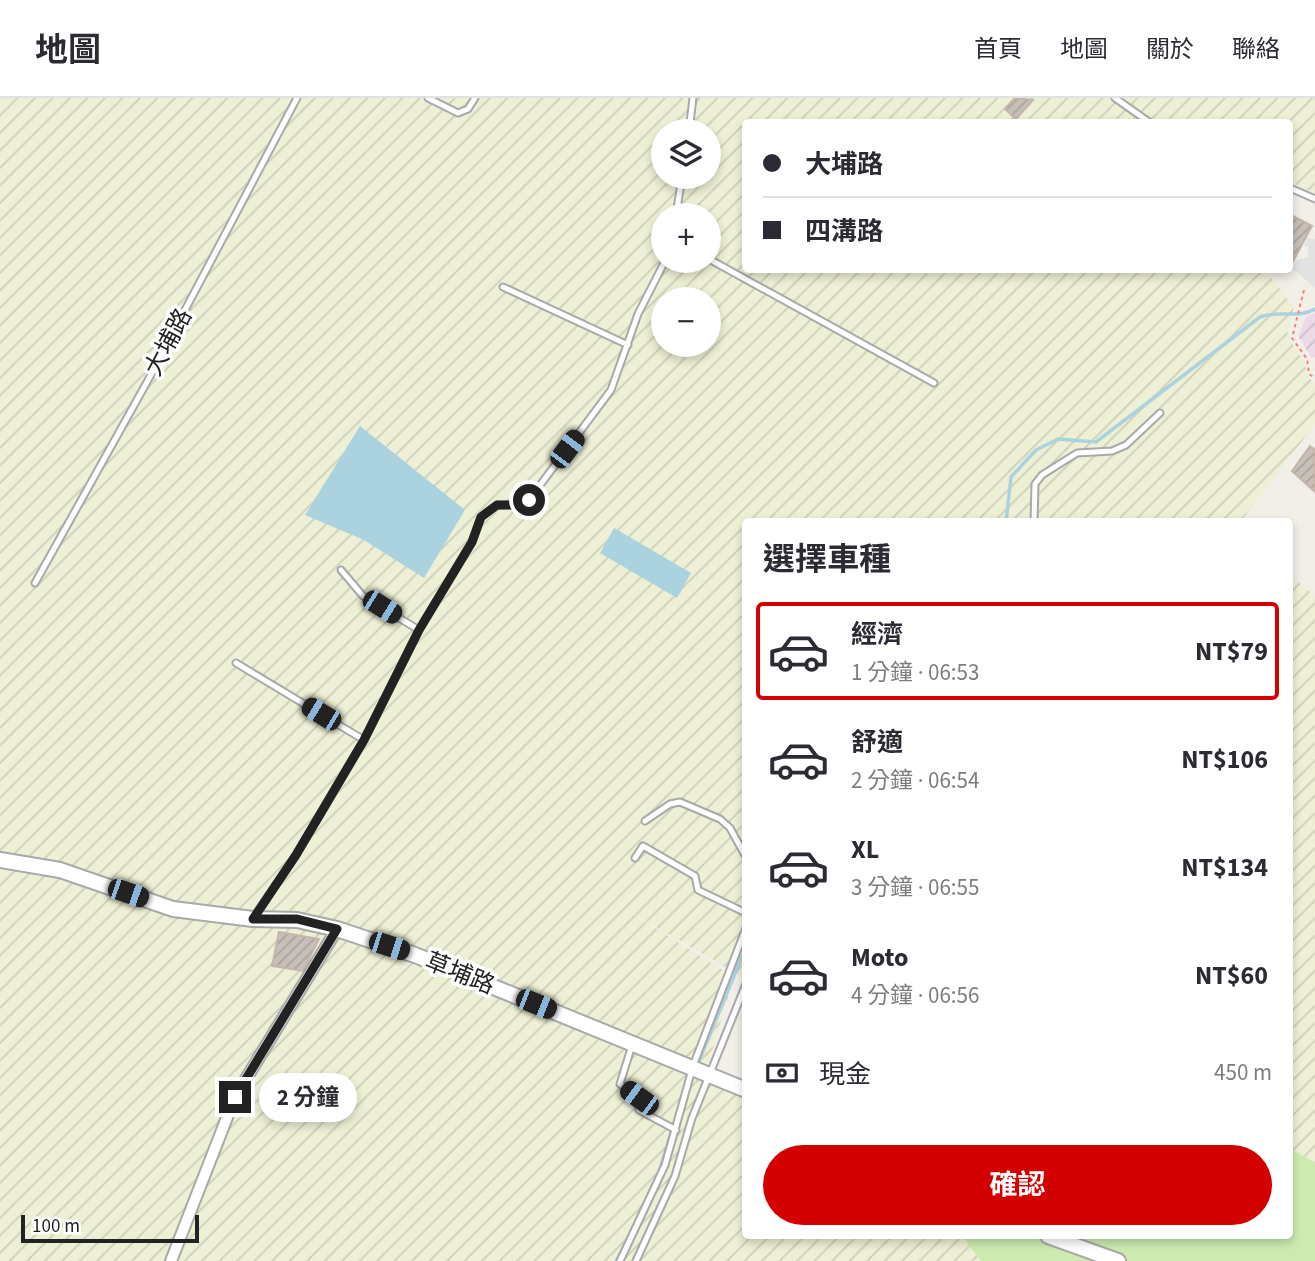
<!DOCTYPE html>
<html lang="zh-TW">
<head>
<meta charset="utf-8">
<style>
	body { margin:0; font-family:"Source Sans 3","Noto Sans TC",sans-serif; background:#f7f7f7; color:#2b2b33; height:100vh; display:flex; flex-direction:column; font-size:26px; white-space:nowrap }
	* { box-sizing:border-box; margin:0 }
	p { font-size:23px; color:#7c7c81 }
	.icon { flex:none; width:38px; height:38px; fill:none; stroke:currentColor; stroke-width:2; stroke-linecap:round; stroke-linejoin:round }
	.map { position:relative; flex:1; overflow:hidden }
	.drawer { position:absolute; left:742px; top:420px; width:551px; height:721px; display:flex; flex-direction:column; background:#fff; border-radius:7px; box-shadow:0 4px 10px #0003 }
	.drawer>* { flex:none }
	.hud { position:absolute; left:742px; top:21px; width:551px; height:154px; border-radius:7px; box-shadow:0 4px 10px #0003; display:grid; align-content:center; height:154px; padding:0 21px; background:#fff }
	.fabs { position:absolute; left:651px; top:21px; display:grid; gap:14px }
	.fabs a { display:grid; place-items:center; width:70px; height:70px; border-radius:50%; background:#fff; box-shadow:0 4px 10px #0003; font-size:35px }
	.scale { position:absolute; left:21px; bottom:18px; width:178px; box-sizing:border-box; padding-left:7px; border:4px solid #222; border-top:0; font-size:19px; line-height:24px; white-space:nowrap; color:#222; -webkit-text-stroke:5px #fff; paint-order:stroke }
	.end { position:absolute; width:32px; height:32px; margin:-16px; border:9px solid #222; background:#fff; box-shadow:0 0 0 4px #fff }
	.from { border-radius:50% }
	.bubble { position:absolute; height:49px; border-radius:24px; background:#fff; box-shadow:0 4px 10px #0003; font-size:23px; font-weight:700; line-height:49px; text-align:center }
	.car { position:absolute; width:21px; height:42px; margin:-21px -10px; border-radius:9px; box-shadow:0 0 5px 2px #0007; background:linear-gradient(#222 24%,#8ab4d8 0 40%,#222 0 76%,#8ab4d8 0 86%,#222 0) }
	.hud b { display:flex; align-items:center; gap:24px; height:66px; font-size:26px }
	.hud b+b { border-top:2px solid #e1e1e2 }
	.hud i { width:18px; height:18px; background:#2b2b33 }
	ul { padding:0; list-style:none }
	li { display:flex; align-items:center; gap:21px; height:98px; margin:0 14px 10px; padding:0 7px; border:4px solid transparent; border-radius:7px }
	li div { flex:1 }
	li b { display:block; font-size:26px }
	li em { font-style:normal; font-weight:700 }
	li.active { border-color:#d40000 }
	li>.icon { width:63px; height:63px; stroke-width:1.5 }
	h2 { padding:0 21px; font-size:32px; line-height:84px }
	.pay { display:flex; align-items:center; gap:18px; height:77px; padding:0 21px; font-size:26px }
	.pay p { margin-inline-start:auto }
	.cta { display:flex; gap:14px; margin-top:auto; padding:14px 21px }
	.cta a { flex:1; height:80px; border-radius:42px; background:#d40000; color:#fff; font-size:28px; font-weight:700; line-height:80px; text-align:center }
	header { display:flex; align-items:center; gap:42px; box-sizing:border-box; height:98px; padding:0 35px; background:#fff; border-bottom:2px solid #e1e1e2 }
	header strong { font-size:33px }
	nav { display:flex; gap:38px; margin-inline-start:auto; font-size:24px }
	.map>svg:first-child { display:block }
	.industrial { fill:url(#industrial-furrows) }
	.farmland { fill:url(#farmland-furrows); fill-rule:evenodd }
	.grass { fill:#cdebb0 }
	.parking { fill:#e2e2e2 }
	.water { fill:#aad3df }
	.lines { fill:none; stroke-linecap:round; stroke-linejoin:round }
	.stream { stroke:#aad3df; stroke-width:3.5 }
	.building { fill:url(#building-hatch); stroke:#c4b6ab; stroke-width:2 }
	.service-casing { stroke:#a9a9a9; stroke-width:9 }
	.minor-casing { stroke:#a9a9a9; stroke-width:14 }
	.tertiary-casing { stroke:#a9a9a9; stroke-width:18 }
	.path { stroke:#fa8072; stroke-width:2; stroke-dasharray:3.5 3.5; stroke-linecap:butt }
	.service { stroke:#fff; stroke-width:5 }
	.minor { stroke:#fff; stroke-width:10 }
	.tertiary { stroke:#fff; stroke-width:14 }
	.route { stroke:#222; stroke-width:9 }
	.labels { text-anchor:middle; stroke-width:7; stroke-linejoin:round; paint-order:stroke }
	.street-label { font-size:24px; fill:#222; stroke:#fff }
</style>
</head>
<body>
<header>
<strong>地圖</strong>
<nav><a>首頁</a><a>地圖</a><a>關於</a><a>聯絡</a></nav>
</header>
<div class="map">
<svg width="1315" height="1163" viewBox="0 0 1315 1163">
	<defs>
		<pattern id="industrial-furrows" width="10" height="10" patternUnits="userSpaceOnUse" patternTransform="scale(1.75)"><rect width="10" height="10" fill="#ebdbe8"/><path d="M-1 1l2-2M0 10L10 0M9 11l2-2" fill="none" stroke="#c9bcc7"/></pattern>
		<pattern id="farmland-furrows" width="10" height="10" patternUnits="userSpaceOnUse" patternTransform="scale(1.75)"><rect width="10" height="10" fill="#eef0d5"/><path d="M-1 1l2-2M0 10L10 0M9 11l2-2" fill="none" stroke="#ccceb7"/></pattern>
		<pattern id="building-hatch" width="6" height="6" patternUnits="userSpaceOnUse" patternTransform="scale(1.75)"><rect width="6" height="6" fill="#c7bfb8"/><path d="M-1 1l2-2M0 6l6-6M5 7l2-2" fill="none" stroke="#aba49e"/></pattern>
	</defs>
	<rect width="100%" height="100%" fill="#f2efe9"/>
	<path class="industrial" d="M1315,215V259H1311L1298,238L1306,219Z"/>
	<g class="farmland">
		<path d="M0,0H1315V95L1290,84V24H746V172H1265L1294,209L1287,237L1305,265L1307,279L1315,285V326L1241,423L746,424L745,880L628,813L734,879L706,973L745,992L746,1138H962L981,1163H0ZM663,33H709V79H663ZM663,117H709V163H663ZM663,201H709V247H663Z"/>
		<path d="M1290,477L1315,498V1064L1290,1051Z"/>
	</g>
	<path class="grass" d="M1290,1051L1315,1064V1163H981L962,1138H1290Z"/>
	<path class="parking" d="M1308,140L1315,141V190L1292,170L1297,162L1308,159V149L1304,147Z"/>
	<g class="water">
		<path d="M360,328L465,412L424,480L364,442L305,417Z"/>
		<path d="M614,430L691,475L677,500L600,455Z"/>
	</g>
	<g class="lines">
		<g class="stream">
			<path d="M1006,424L1011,379L1036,352L1058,341L1096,344L1260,219C1278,212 1298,221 1315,211"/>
			<path d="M697,968L746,849"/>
			<path d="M659,1074L672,1031"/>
			<path d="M616,1163L625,1147"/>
		</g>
	</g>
	<g class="building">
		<path d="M1015,0L1033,2L1016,21L1005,11Z"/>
		<path d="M1290,104L1291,117L1312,128L1291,167Z"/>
		<path d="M1310,348L1315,352V394L1292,373Z"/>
		<path d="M279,834L319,841L303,873L272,868Z"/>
	</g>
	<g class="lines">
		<g class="service-casing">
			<g id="service">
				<path d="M428,0L458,15L468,11L475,0"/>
				<path d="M1115,0L1149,24"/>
				<path d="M689,33L693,0"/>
				<path d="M1290,90L1315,101"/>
				<path d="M676,117L682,79"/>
				<path d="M709,161L934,285"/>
				<path d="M503,189L628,247"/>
				<path d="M1034,424L1035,386L1042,377L1077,355L1112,353L1126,347L1160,315"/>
				<path d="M341,472L363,498L419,532"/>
				<path d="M35,485L147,284L297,0"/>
				<path d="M236,565L364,642"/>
				<path d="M645,723L670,706L680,704L720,721L730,730L746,759"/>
				<path d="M635,760L643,748L695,778L698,792L746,815"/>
				<path d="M254,819L296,757L364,642L419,532L472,444L481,419L497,407H516L529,402L611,292L638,216L665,163"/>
				<path d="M632,947L620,986L639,1000V1012L676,1032"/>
				<path d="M620,1163L665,1067L693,968L746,830"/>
				<path d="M636,1163L675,1078L692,1020L746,886"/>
			</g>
		</g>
		<g class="minor-casing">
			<path id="minor" d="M171,1163L235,999L337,831"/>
		</g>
		<g class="tertiary-casing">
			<g id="tertiary">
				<path d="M0,762L60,772L173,811L253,821L297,822L337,831L415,857L746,992"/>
				<path d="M1048,1138L1118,1163"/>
			</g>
		</g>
		<path class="path" d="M1304,192L1292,240L1307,261L1309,276L1315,280"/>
		<use href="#service" class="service"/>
		<use href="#minor" class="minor"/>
		<use href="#tertiary" class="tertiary"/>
	</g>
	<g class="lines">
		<path class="route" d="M235,999L337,831L297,821H253L296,757L364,642L419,532L472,444L481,419L497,407H516L529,402"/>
	</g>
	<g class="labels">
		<g class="street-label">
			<text transform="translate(168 244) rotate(-62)" y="8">大埔路</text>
			<text transform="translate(460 875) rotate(22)" y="8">草埔路</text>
		</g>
	</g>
</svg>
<div class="fabs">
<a><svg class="icon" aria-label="layers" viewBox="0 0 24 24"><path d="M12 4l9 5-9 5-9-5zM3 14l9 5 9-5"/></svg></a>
<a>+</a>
<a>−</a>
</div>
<div class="scale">100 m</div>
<i class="end from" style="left:529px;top:402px"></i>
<i class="end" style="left:235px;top:999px"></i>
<div class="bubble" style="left:259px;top:975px;width:98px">2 分鐘</div>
<i class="car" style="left:567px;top:351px;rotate:37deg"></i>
<i class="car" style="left:382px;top:509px;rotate:122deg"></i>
<i class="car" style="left:321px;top:616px;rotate:301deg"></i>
<i class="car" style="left:128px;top:795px;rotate:109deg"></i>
<i class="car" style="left:389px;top:848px;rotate:108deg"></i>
<i class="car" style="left:536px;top:906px;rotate:112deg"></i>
<i class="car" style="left:639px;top:1000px;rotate:306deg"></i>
<div class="hud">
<b><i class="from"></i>大埔路</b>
<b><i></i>四溝路</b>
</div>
<section class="drawer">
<h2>選擇車種</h2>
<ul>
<li class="active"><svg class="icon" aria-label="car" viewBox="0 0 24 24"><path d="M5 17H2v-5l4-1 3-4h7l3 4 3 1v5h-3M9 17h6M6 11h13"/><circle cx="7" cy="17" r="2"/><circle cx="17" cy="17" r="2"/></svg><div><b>經濟</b><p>1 分鐘 · 06:53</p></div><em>NT$79</em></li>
<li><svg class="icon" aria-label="car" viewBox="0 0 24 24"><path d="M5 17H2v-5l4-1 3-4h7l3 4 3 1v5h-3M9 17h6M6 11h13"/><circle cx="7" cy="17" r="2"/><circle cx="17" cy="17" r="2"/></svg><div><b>舒適</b><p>2 分鐘 · 06:54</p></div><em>NT$106</em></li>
<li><svg class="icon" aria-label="car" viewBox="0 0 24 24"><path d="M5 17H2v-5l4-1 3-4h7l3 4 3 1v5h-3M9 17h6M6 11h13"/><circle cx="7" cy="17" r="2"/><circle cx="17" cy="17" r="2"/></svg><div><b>XL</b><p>3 分鐘 · 06:55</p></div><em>NT$134</em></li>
<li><svg class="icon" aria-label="car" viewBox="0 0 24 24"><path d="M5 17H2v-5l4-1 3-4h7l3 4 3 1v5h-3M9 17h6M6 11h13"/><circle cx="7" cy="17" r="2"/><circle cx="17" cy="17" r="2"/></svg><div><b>Moto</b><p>4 分鐘 · 06:56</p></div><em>NT$60</em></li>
</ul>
<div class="pay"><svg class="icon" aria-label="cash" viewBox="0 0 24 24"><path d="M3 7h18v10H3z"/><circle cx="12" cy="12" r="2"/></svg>現金<p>450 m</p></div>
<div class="cta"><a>確認</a></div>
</section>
</div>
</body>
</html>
